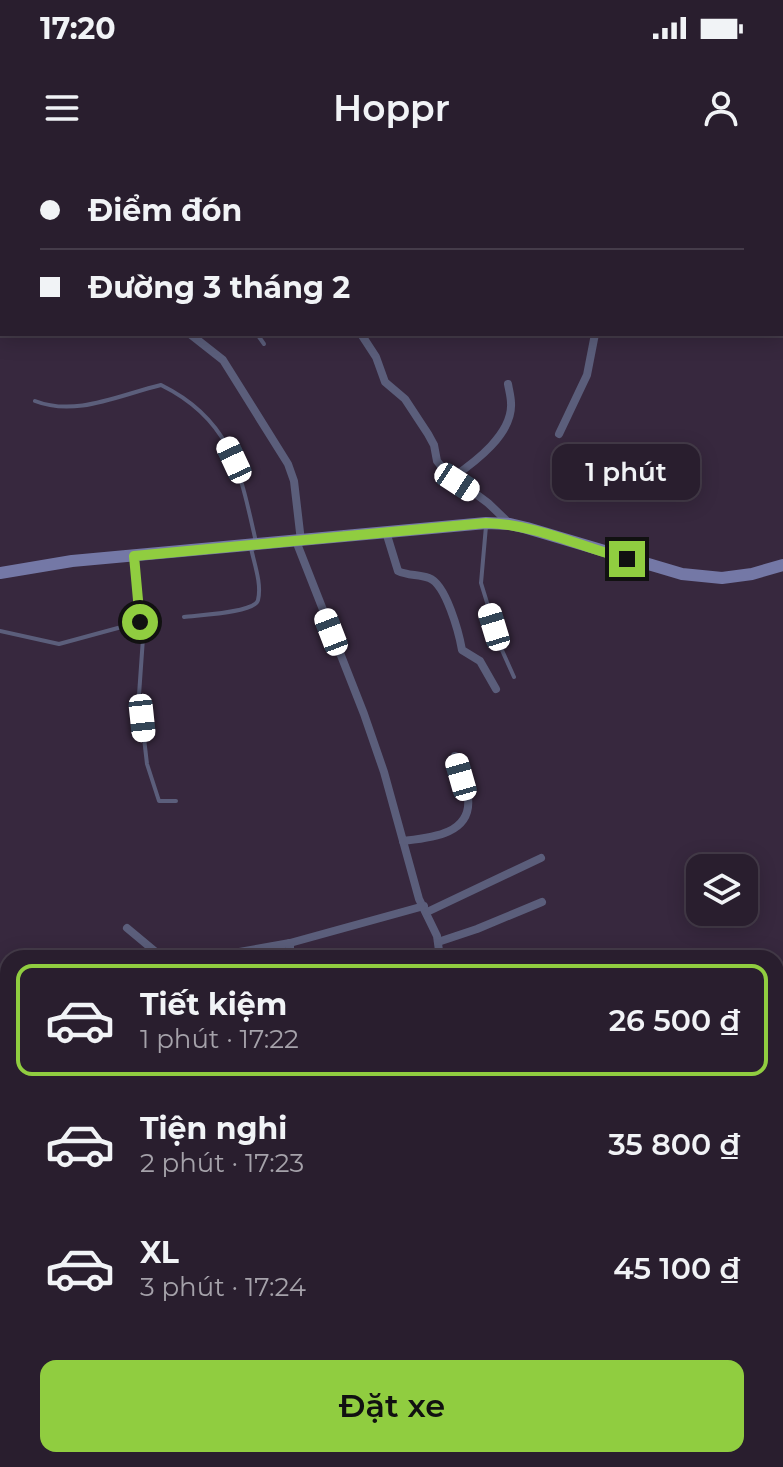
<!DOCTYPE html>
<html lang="vi">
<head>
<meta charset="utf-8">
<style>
	body { margin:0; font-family:Montserrat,sans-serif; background:#352b3a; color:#f1f3f6; height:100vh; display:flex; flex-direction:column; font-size:30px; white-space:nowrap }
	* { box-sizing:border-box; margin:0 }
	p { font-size:26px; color:#a5a2aa }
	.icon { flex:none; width:44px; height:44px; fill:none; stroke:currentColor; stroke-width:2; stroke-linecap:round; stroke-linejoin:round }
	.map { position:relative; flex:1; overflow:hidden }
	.details { position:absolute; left:0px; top:790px; width:784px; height:518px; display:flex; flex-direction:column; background:#291e2e; border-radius:24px 24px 0 0; box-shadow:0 4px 20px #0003,0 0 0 2px #453c4a }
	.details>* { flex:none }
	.guide { position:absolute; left:0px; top:0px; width:784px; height:176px; box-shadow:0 4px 20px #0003,0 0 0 2px #453c4a; display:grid; align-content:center; height:176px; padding:0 40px; background:#291e2e }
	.buttons { position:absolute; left:686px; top:694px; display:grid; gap:16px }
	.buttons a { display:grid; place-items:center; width:72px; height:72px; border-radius:16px; background:#291e2e; box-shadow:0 4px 20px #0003,0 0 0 2px #453c4a; font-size:40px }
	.end { position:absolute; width:36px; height:36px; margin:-18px; border:10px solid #90cd40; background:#111; box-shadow:0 0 0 4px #111 }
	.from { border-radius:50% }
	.bubble { position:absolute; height:56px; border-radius:16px; background:#291e2e; box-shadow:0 4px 20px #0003,0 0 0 2px #453c4a; font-size:26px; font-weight:600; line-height:56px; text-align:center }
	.car { position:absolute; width:24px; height:48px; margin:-24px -12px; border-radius:10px; box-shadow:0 0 6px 2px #0007; background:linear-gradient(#fff 24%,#345 0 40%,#fff 0 76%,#345 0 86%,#fff 0) }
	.guide b { display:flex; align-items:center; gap:28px; height:76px; font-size:30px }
	.guide b+b { border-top:2px solid #453c4a }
	.guide i { width:20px; height:20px; background:#f1f3f6 }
	ul { padding:14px 0 0; list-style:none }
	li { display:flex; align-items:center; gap:24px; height:112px; margin:0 16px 12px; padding:0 24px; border:4px solid transparent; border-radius:16px }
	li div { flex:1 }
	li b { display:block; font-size:30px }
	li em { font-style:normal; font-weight:600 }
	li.active { border-color:#90cd40 }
	li>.icon { width:72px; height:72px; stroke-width:1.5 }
	.button { display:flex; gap:16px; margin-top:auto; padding:16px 40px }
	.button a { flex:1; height:92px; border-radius:16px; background:#90cd40; color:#111; font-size:32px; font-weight:600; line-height:92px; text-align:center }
	.status { display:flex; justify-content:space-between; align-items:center; height:56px; padding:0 40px; background:#291e2e; direction:ltr }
	.status svg { height:22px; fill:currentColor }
	header { display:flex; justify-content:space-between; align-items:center; height:104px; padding:0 40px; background:#291e2e; font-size:36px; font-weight:600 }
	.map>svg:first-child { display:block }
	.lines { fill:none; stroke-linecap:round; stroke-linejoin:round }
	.lane { stroke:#5b5e7b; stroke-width:4 }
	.street { stroke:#5b5e7b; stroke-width:8 }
	.secondary { stroke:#7478a6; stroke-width:12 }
	.route { stroke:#90cd40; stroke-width:10 }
</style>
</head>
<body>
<div class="status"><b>17:20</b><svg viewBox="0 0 49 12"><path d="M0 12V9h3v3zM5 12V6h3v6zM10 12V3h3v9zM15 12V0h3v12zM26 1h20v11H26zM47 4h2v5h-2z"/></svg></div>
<header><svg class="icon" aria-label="menu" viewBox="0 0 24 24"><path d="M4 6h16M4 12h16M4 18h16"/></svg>Hoppr<svg class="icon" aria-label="person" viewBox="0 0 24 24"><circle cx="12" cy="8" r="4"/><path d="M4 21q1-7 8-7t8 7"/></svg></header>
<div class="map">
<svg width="783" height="1307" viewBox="0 0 783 1307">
	<rect width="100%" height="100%" fill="#37283e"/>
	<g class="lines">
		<g class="lane">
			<path d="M257,174L264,184"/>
			<path d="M35,241C76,257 119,235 161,225C232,260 240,312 256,382"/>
			<path d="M486,366L481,423L501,488L514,517"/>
			<path d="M135,398L143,478L139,535L147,604L159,641H176"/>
			<path d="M184,457C197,455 255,453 258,440C262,424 254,403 251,388"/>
			<path d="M0,471L59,484L140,462"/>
		</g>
		<g class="street">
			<path d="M110,0L112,2"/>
			<path d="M262,0L263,2"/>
			<path d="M660,2L661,0"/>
			<path d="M782,54H783"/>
			<path d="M190,174L223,200L288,304L294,321L301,381"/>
			<path d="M361,174L376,197L385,222L405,239L428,274L434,285L437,301L445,311L488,343L509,363"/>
			<path d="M559,274L587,215L595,174"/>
			<path d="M452,318C475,302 513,274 511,243C511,237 509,230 508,224"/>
			<path d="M386,372L398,411C408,416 418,414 429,418C446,424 459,473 462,490L480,501L496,529"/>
			<path d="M296,381L364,554L384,612L419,739L437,776L440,798"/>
			<path d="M403,681C429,678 472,675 468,638C467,625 458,609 455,596"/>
			<path d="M427,752L541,698"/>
			<path d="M127,768L163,798"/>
			<path d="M438,782L477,769L542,742"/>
			<path d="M290,783V798"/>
			<path d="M205,798L290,783L424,746"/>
			<path d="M676,1300L678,1307"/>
			<path d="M591,1307L592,1300"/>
		</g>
		<path class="secondary" d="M0,413L72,401L486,363L510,364L527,368L682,414L722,418L752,414L783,405"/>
	</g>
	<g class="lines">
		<path class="route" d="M140,462L134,396L486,363C535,364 581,387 627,399"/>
	</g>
</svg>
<div class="buttons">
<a><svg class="icon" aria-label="layers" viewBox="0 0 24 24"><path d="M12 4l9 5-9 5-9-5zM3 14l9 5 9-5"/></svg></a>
</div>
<i class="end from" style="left:140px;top:462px"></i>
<i class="end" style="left:627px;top:399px"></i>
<div class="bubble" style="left:552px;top:284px;width:148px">1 phút</div>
<i class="car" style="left:234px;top:300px;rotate:335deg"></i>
<i class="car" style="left:457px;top:322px;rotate:123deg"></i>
<i class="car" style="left:494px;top:467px;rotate:343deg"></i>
<i class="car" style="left:331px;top:472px;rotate:339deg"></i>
<i class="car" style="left:142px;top:558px;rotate:174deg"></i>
<i class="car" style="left:461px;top:617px;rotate:344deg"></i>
<div class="guide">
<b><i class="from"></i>Điểm đón</b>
<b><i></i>Đường 3 tháng 2</b>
</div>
<section class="details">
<ul>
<li class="active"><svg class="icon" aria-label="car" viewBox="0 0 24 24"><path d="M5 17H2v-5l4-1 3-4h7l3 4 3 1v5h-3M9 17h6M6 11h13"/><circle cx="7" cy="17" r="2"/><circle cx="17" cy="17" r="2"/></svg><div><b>Tiết kiệm</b><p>1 phút · 17:22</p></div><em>26 500 ₫</em></li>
<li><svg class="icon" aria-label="car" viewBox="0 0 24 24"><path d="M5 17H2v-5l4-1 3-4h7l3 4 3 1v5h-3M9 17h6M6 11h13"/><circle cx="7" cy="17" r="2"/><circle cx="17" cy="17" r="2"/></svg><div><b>Tiện nghi</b><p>2 phút · 17:23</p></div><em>35 800 ₫</em></li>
<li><svg class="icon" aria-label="car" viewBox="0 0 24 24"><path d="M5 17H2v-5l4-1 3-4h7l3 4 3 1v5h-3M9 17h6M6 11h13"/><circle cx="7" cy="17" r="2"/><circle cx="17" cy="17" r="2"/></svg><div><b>XL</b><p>3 phút · 17:24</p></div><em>45 100 ₫</em></li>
</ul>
<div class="button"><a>Đặt xe</a></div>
</section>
</div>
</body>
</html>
